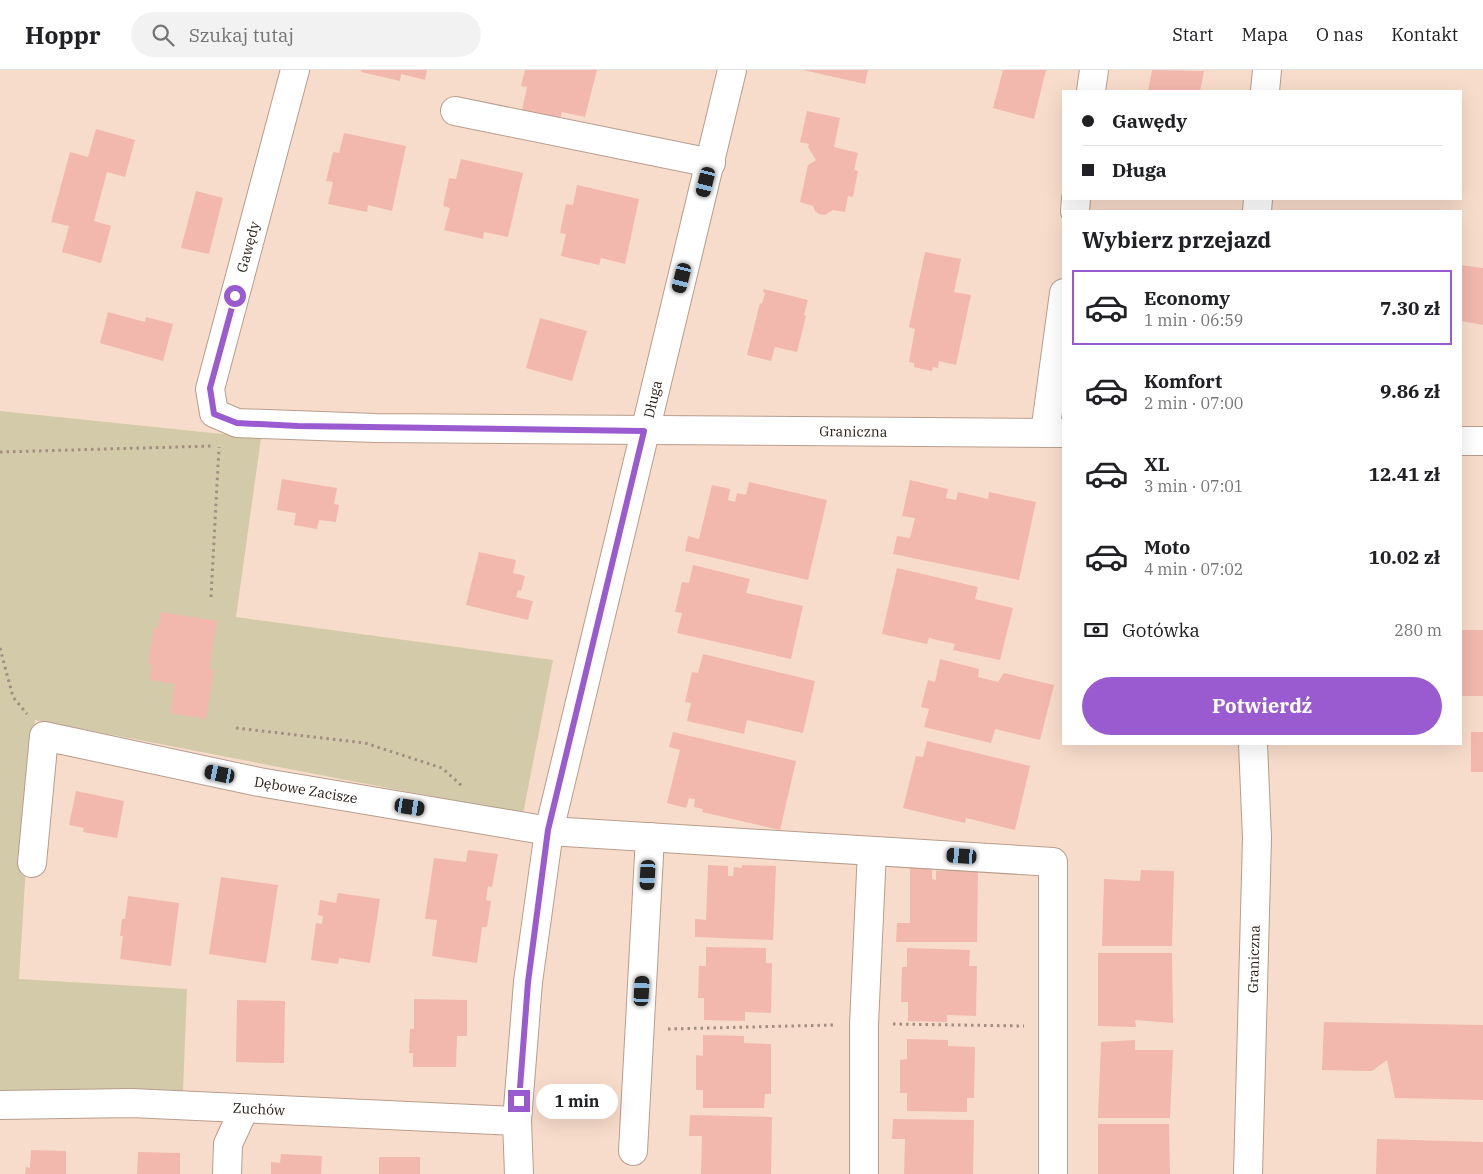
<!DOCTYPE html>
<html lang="pl">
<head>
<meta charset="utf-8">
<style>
	body { margin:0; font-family:"IBM Plex Serif",serif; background:#f2f2f2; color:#202124; height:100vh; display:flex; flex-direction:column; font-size:19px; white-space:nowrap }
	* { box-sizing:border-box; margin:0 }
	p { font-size:16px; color:#757577 }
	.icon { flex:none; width:28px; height:28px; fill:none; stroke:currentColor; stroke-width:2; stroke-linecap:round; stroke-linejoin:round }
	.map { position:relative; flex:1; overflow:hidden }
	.sheet { position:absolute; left:1062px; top:140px; width:400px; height:535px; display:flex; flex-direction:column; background:#fff; border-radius:0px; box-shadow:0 5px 20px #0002 }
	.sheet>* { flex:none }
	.hud { position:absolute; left:1062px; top:20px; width:400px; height:110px; border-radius:0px; box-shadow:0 5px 20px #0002; display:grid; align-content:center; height:110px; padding:0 20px; background:#fff }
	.end { position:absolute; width:22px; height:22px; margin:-11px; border:6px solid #9a5bd1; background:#fff; box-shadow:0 0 0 2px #fff }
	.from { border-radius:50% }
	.bubble { position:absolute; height:35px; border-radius:18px; background:#fff; box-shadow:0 5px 20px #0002; font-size:16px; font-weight:800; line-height:35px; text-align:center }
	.car { position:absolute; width:15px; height:30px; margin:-15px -8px; border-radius:6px; box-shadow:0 0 4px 1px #0007; background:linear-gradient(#222 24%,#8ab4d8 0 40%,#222 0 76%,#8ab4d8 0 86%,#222 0) }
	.hud b { display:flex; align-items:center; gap:18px; height:48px; font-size:19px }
	.hud b+b { border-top:1px solid #e0e0e0 }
	.hud i { width:12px; height:12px; background:#202124 }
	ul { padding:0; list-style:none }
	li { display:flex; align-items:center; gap:15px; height:75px; margin:0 10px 8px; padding:0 10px; border:2px solid transparent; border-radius:0px }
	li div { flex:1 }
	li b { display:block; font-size:19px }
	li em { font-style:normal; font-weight:800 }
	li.current { border-color:#9a5bd1 }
	li>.icon { width:45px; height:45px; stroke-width:1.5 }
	h2 { padding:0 20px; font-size:22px; line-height:60px }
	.pay { display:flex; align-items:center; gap:12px; height:55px; padding:0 20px; font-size:19px }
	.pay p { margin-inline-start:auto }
	.cta { display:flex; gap:10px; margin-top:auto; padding:10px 20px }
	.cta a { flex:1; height:58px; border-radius:30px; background:#9a5bd1; color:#fff; font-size:20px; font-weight:800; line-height:58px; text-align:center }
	header { display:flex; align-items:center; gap:30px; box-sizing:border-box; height:70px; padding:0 25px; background:#fff; border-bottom:1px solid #e0e0e0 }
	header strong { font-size:24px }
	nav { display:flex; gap:28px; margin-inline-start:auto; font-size:18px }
	.search { width:350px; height:45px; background:#f2f2f2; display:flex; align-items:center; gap:12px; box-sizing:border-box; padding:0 18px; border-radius:28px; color:#757577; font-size:19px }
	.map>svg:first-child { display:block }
	.green { fill:#d3caaa }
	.building { fill:#f2b8ad }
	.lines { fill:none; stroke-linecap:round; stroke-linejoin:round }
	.minor-casing { stroke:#b89d8d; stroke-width:30 }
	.path { stroke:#a28d81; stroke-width:3; stroke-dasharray:2.5 4; stroke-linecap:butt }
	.minor { stroke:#fff; stroke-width:28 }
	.route { stroke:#9a5bd1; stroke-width:6 }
	.labels { text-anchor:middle; stroke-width:4; stroke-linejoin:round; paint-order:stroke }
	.street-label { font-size:14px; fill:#2b201a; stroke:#fff }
</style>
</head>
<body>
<header>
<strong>Hoppr</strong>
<div class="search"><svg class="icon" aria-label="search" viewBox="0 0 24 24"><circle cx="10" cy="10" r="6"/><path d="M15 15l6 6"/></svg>Szukaj tutaj</div>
<nav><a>Start</a><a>Mapa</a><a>O nas</a><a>Kontakt</a></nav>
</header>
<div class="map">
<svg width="1483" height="1104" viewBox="0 0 1483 1104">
	<rect width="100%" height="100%" fill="#f8dccb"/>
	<path class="green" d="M0,341L261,368L236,547L553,590L523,744L35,650L19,909L187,919L183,1021H0Z"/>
	<g class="building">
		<path d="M362,0H427L425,10L401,4L400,11L361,2Z"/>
		<path d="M525,0H597L585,47L562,42L560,49L522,40L527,17L521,16Z"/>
		<path d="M803,0H868L865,14Z"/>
		<path d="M1003,0H1046L1034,49L993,38Z"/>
		<path d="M1152,0L1204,1L1200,21H1148Z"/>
		<path d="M807,41L840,48L834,77L858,83L854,100L858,101L853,127L848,126L845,142L833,140L825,145L819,144L815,141L813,136L800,132L808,95L816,90L808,77L809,74L800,72Z"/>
		<path d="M96,59L135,70L125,107L107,102L94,151L111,156L101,193L62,182L69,156L51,152L70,82L88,87Z"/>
		<path d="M344,63L406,76L392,141L368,135L367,142L328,134L333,112L326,111L333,82L339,83Z"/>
		<path d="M461,89L523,103L508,167L484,162L483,169L444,160L450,138L443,136L449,108L456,109Z"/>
		<path d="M577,115L639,129L625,194L601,188L599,195L561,186L566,164L560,163L566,134L573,135Z"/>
		<path d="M196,121L223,128L209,184L181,178Z"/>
		<path d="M925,182L961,189L954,222L971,225L956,295L939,291L938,298L933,297L932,301L914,297V293L909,292L915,259L909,257Z"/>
		<path d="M1461,195L1483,198V255L1461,251Z"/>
		<path d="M764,219L808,230L804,245L806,246L797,282L775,277L771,291L747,285L760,233L762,234L765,223L763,222Z"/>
		<path d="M108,242L145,252L146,247L173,254L163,291L100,273Z"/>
		<path d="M540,248L587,261L572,311L526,298Z"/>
		<path d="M282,409L337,418L334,434L339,435L336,452L319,450L317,459L294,455L296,443L277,440Z"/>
		<path d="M910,410L948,419L946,428L956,430L958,422L988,429L989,422L1036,432L1019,510L893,484L897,466L910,468L915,448L902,446Z"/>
		<path d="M749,412L827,430L808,510L685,481L688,466L699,469L712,415L730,419L728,430L735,432L737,423L746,425Z"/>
		<path d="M479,482L516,490L513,503L525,506L521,521L518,520L516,527L533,531L528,550L466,535Z"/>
		<path d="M693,495L750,509L746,523L803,536L791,589L677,563L682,543L675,542L682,512L689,513Z"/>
		<path d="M897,498L978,517L975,529L1013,538L1000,590L953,580L955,574L929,568L927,574L882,564Z"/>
		<path d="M161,542L217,551L209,599L214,600L206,649L170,643L175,614L150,610L152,595L148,594L154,557L158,558Z"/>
		<rect x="1461" y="560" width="22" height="66"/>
		<path d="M703,584L815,611L803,663L747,650L744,664L687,651L691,633L685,632L692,602L698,603Z"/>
		<path d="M940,589L979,599L978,607L998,612L1004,603L1054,615L1040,670L995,659L991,673L924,657L929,639L921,637L928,610L935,612Z"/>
		<path d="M673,662L796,691L780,760L702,742L703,739L694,737L695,729L689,728L686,738L667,733L680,680L669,677Z"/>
		<rect x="1471" y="662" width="12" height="40"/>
		<path d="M927,671L1030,696L1015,760L966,748L965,753L903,738L916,686L923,687Z"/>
		<path d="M76,721L124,731L117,768L83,762L84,758L69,755Z"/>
		<path d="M468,780L498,784L492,817L488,816L486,830L491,831L487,857H482L477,893L432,886L437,850L425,849L434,788L466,792Z"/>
		<path d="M708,795L728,796V806H733L734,797L742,798V795L776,796L773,870L695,867V849L706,850Z"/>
		<path d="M910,798H932V809L936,810V801H945V799H978L977,872H896L897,853H910Z"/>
		<path d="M1141,800L1174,801L1172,876H1102L1104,809L1140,811Z"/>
		<path d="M221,807L278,815L266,893L209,884Z"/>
		<path d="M338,823L380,829L370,893L339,888L338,894L311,890L316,853L322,854L323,846L318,845L320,830L336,833Z"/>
		<path d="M128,826L179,833L171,896L120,889L123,866H120L122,849H125Z"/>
		<path d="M706,877L766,878V893H772L771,943L745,942V951L704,950V928H698L699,896H706Z"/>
		<path d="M907,878L970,880L969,896H977L976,946L947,945V952L908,951V932H901L902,897H907Z"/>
		<path d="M1098,883H1172L1173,953L1135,950L1136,957L1098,956Z"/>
		<path d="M414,929L467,930V966H457L456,997H413V983H409L410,959H414Z"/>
		<path d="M237,930L285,931L284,993L236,992Z"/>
		<path d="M1324,952L1483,955V1030L1395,1028L1387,990L1372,1001L1322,1000Z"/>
		<path d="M703,965L744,966V973L771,974V1024H765L764,1038H703V1020H696V985L703,986Z"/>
		<path d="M907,969L948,970V976L975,977L974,1028H967V1042L907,1041V1023H900V990L907,989Z"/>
		<path d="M1135,970V980H1173L1170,1048H1098L1101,972Z"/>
		<path d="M690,1045L772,1047L771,1104H701L702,1066H689Z"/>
		<path d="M893,1049L974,1050L973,1104H904L905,1069H892Z"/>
		<path d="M1098,1054H1169L1170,1104H1098Z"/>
		<path d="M1377,1069L1483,1072V1104H1376Z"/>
		<path d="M31,1080L66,1081V1104H25L26,1097L30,1098Z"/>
		<path d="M138,1082L180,1083V1104H137Z"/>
		<path d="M281,1084L322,1086L321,1104H271V1092L280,1093Z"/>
		<rect x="379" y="1087" width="41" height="17"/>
	</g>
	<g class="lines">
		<g class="minor-casing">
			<g id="minor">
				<path id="s1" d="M295,0L210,319L214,343L237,353L375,358L1064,363"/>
				<path d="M1091,21L1094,0"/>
				<path d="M1265,21L1267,0"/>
				<path d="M455,41L711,93"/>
				<path d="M1075,141L1076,129"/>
				<path d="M1257,141L1258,129"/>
				<path d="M1045,363L1064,223"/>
				<path d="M1461,371H1483"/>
				<path id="s2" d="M32,793L44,666L259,712L549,761L1053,792V1104"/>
				<path id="s3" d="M0,1035L131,1033L517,1051"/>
				<path d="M633,1081L650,767"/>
				<path d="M227,1104L228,1074L244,1039"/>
				<path id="s4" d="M519,1104L517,1051L528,912L549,761L732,0"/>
				<path d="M864,1104V954L872,781"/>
				<path id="s5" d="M1248,1104L1257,768L1253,674"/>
			</g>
		</g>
		<g class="path">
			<path d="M0,382L212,376"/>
			<path d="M211,527L219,377"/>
			<path d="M0,578L13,627L27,644"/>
			<path d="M236,658L365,673L442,698L462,716"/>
			<path d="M893,954L1024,956"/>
			<path d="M668,959L834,955"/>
		</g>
		<use href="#minor" class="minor"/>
	</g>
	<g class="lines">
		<path class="route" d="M235,226L210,318L214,344L237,353L298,356L644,361L548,760L528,912L519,1031"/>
	</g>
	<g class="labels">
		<g class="street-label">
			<text transform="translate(248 177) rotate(-75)" y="5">Gawędy</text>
			<text dy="5" stroke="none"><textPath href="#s4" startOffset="789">Długa</textPath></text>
			<text dy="5" stroke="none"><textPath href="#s1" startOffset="996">Graniczna</textPath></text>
			<text dy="5" stroke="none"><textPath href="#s2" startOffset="395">Dębowe Zacisze</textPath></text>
			<text dy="5" stroke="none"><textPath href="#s5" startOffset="215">Graniczna</textPath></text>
			<text dy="5" stroke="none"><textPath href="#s3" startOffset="259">Zuchów</textPath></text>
		</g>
	</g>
</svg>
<i class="end from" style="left:235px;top:226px"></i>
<i class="end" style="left:519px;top:1031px"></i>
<div class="bubble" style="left:536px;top:1014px;width:82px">1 min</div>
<i class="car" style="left:706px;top:112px;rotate:194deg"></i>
<i class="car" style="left:682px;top:208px;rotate:194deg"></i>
<i class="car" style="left:220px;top:704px;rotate:282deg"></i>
<i class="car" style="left:410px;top:737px;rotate:99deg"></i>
<i class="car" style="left:962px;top:786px;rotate:274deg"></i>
<i class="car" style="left:648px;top:805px;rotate:183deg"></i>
<i class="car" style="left:642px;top:921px;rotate:3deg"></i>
<div class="hud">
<b><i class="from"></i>Gawędy</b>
<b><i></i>Długa</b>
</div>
<section class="sheet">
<h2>Wybierz przejazd</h2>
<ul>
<li class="current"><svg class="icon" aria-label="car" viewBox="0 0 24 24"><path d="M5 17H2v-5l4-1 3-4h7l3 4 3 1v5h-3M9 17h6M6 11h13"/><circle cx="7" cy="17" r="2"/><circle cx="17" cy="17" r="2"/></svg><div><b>Economy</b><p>1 min · 06:59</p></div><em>7.30 zł</em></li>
<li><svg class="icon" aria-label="car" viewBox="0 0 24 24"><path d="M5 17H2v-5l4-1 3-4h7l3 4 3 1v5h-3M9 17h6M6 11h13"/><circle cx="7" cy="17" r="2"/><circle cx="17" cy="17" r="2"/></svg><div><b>Komfort</b><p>2 min · 07:00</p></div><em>9.86 zł</em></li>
<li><svg class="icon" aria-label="car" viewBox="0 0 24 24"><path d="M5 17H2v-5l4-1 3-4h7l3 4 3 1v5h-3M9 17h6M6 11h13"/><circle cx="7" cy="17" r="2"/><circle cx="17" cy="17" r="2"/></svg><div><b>XL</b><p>3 min · 07:01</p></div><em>12.41 zł</em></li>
<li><svg class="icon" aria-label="car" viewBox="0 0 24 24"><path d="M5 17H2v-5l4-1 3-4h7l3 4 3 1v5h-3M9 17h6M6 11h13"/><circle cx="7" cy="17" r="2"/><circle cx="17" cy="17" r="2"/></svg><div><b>Moto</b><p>4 min · 07:02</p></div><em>10.02 zł</em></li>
</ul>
<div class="pay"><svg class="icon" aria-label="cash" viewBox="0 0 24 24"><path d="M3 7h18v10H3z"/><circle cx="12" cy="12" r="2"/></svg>Gotówka<p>280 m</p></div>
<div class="cta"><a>Potwierdź</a></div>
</section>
</div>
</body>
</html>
